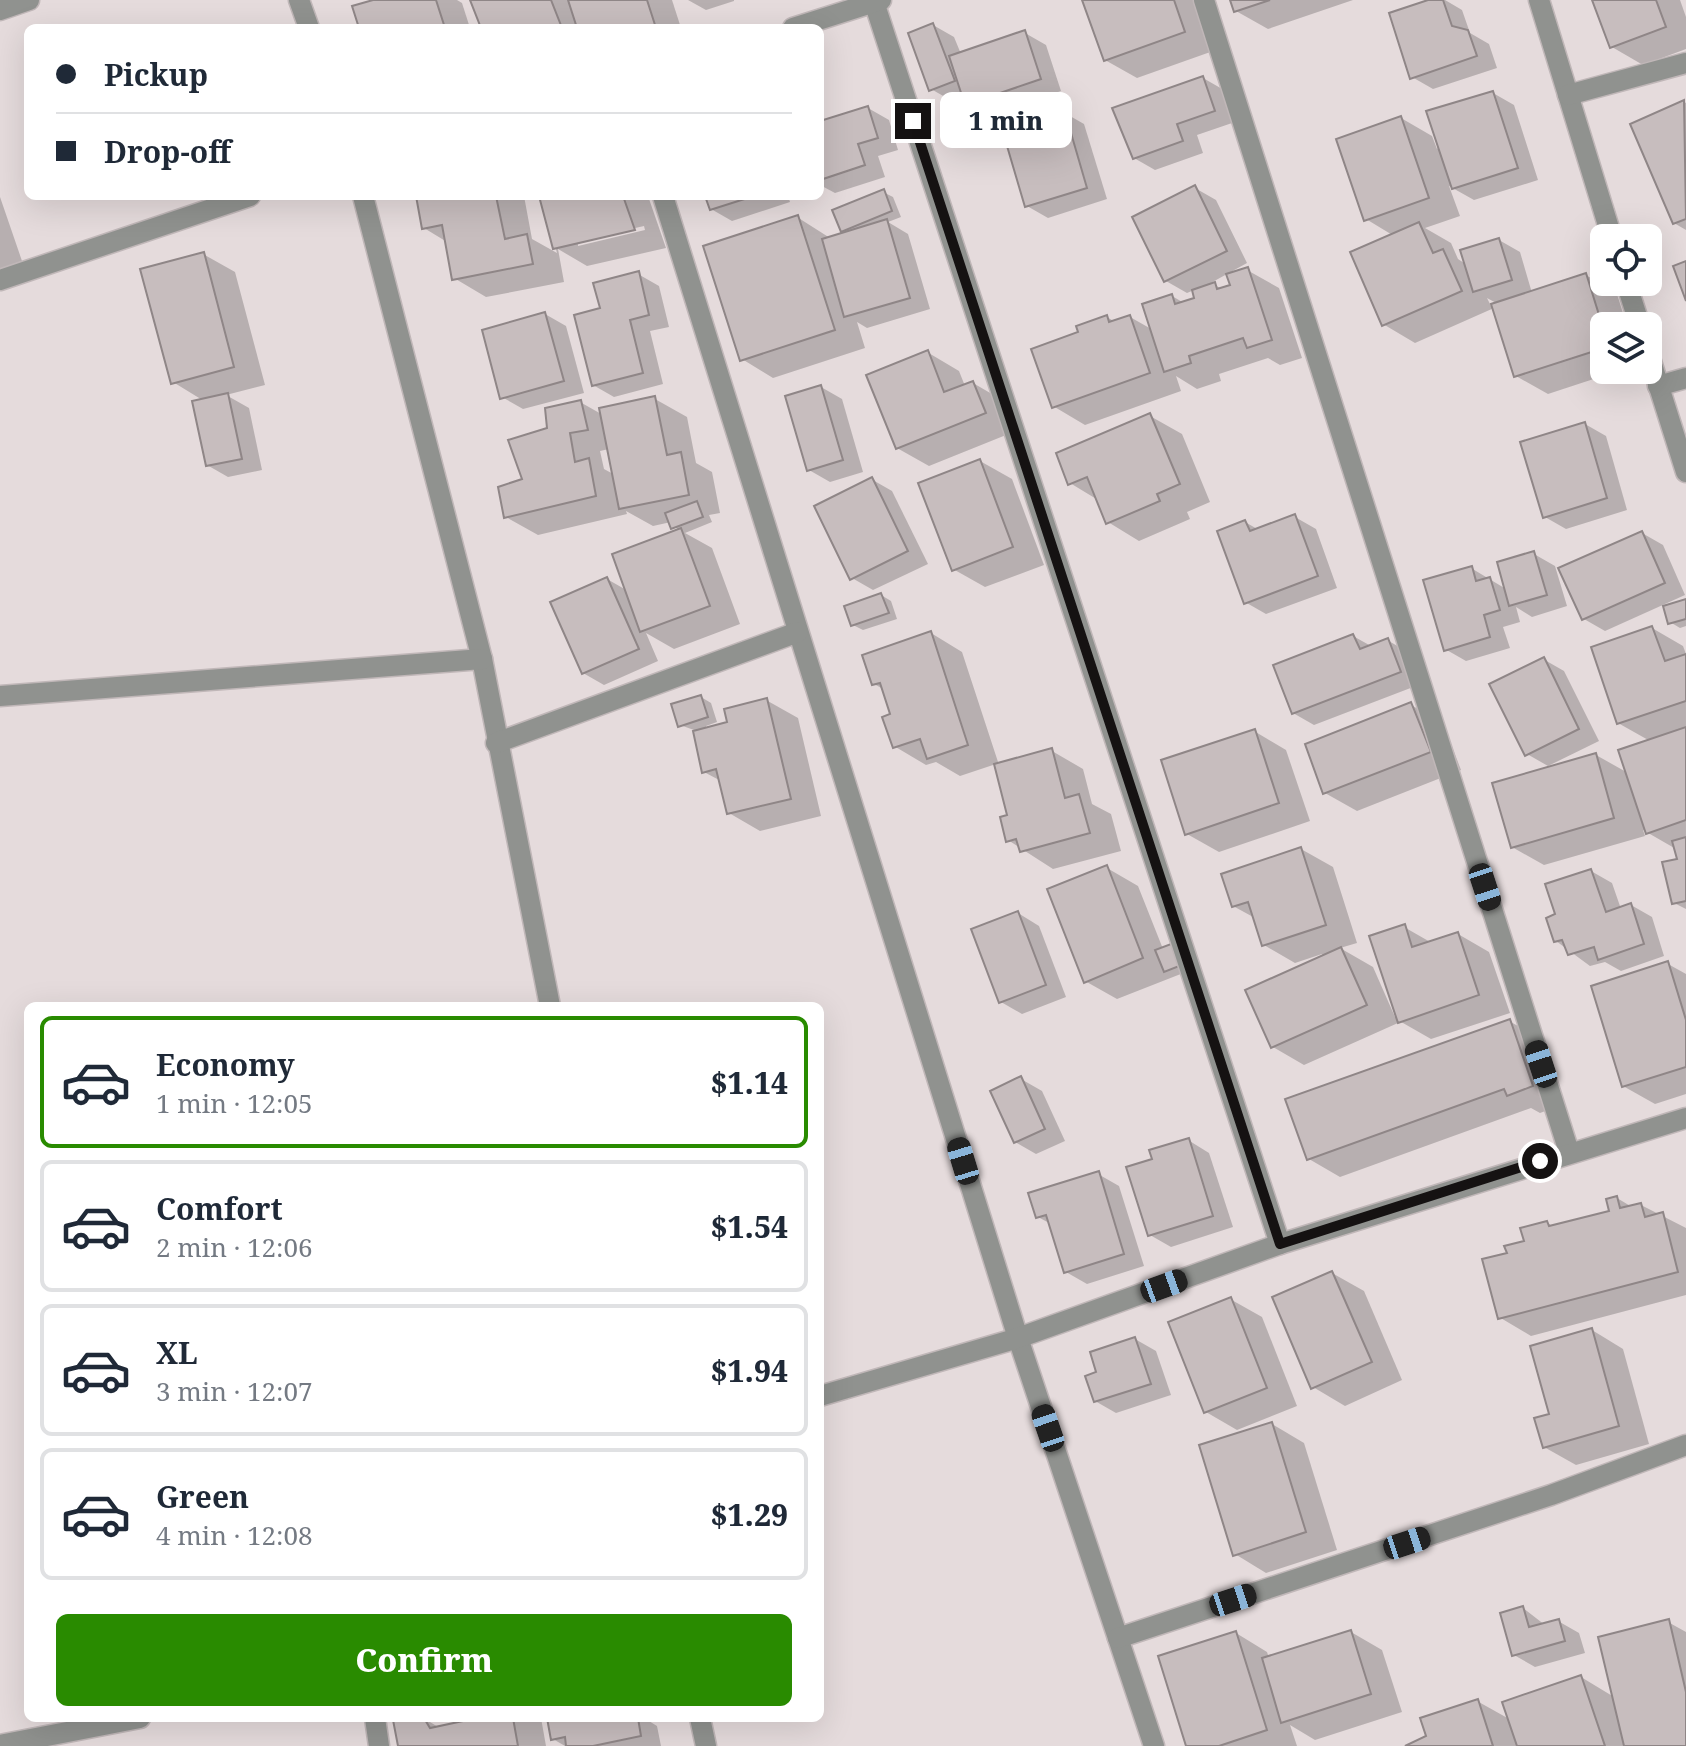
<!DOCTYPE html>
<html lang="en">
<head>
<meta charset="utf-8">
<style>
	body { margin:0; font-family:"Noto Serif",serif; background:#f6f6f7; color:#1f2937; height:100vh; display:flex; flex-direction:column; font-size:30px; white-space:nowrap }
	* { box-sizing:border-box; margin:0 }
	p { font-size:26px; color:#747a83 }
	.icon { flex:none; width:44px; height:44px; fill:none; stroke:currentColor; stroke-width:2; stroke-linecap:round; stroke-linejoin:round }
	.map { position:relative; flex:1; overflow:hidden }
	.details { position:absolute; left:24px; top:1002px; width:800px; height:720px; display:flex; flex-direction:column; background:#fff; border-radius:12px; box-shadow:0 8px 32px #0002 }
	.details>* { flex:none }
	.guide { position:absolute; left:24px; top:24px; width:800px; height:176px; border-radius:12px; box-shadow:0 8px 32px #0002; display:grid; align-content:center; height:176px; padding:0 32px; background:#fff }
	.tools { position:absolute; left:1590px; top:224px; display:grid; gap:16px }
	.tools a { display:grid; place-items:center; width:72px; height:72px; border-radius:12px; background:#fff; box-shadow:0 8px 32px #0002; font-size:40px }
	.end { position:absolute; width:36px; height:36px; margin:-18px; border:10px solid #151212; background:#fff; box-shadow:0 0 0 4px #fff }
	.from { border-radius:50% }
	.bubble { position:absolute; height:56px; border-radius:12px; background:#fff; box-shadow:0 8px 32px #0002; font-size:26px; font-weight:800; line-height:56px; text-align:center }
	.car { position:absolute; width:24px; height:48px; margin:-24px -12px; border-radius:10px; box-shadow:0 0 6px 2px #0007; background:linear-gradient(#222 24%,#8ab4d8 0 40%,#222 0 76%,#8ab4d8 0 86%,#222 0) }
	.guide b { display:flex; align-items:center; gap:28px; height:76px; font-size:30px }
	.guide b+b { border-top:2px solid #e0e1e3 }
	.guide i { width:20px; height:20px; background:#1f2937 }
	ul { padding:14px 0 0; list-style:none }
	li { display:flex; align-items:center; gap:24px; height:132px; margin:0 16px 12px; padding:0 16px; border:4px solid #e0e1e3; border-radius:12px }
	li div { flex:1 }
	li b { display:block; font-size:30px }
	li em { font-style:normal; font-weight:800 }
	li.current { border-color:#298b00 }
	li>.icon { width:72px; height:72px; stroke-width:1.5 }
	.action { display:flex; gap:16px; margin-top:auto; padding:16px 32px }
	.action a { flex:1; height:92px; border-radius:12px; background:#298b00; color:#fff; font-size:32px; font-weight:800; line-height:92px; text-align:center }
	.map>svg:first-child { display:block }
	.shadow { fill:#0003; fill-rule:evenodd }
	.building { fill:#c7bdbe; stroke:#8f8687; stroke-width:2 }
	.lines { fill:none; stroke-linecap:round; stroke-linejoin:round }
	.street-casing { stroke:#c0b7b8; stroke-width:23 }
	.street { stroke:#90928f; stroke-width:20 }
	.route { stroke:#151212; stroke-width:10 }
</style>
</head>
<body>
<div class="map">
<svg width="1686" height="1746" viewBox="0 0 1686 1746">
	<rect width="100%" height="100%" fill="#e5dbdc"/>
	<g class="shadow">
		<path d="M380,0H457L462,3L470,28H361Z"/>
		<path d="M473,0H672L681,28H483Z"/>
		<path d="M688,0H734V1L706,10Z"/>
		<path d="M1084,0H1199L1216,50L1137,78L1105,60Z"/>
		<path d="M1232,0H1353L1268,29L1236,11Z"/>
		<path d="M1434,0H1445L1462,10L1470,33L1489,44L1497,68L1433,89L1412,77Z"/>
		<path d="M1594,0H1680L1686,17V49L1643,65L1612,47Z"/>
		<path d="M933,25L954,37L961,54L1025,33L1046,45L1061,91L988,116L967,103L965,96L952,101L931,89Z"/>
		<path d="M1203,78L1224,90L1235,122L1197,135L1203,153L1155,170L1134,158Z"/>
		<path d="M1493,93L1514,105L1538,180L1474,200L1449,186L1460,216L1425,228L1451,243L1458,259L1467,265L1499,240L1520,252L1532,293L1586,275L1617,294L1627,326H1604V370H1621L1548,394L1516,376L1494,308L1415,343L1383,324L1394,236L1366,219L1401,118L1432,136L1437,149ZM1487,298L1498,304L1491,306Z"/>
		<path d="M1684,102L1686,103V230L1674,223L1632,125Z"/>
		<path d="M868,108L889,120L898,150L878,156L885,177L835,193L820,185V124Z"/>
		<path d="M1063,112L1084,124L1107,199L1048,218L1027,206Z"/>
		<path d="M1195,188L1216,200L1247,263L1198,290L1215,285L1223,290L1232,287L1247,270L1279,288L1302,358L1280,365L1268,358L1219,374L1221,381L1197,389L1176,376L1181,391L1085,425L1053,406L1081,334L1107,317L1115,322L1130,317L1153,330L1172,296L1184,303L1197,299L1194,290L1187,293L1166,281Z"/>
		<path d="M883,192L893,197L901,217L888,222L908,234L930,309L867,328L857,322L865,348L773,378L742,359L797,217L830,238L847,233L842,230Z"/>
		<path d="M418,196H524L532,239L557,253L542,196H648L666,248L587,266L558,249L564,282L486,297L454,278L447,242L424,228ZM644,226L645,230L578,246V241Z"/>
		<path d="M707,196H788L790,202L732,221L711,209Z"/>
		<path d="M0,197L22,261L0,269Z"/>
		<path d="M203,254L235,272L265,385L226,395L249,408L262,470L228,477L207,465L204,401L173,382Z"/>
		<path d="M638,274L659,286L669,327L650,331L663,384L614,397L593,385L602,309Z"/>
		<path d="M545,314L566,326L584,393L523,409L502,397Z"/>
		<path d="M927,352L959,371L965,386L973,383L1004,401L1016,431L929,466L897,448Z"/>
		<path d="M821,387L842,399L863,472L830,482L809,470Z"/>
		<path d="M655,399L687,417L696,463L712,472L720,513L709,515L712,522L685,533L712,548L740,624L674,649L646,633L658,661L604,685L583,673L607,579L628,591L679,531L671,522L653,526L626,511L627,514L538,535L506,517L549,429L580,402L603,415ZM609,449L615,475L604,469L600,451Z"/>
		<path d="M1150,416L1182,434L1210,502L1187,512L1190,519L1139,541L1108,522L1098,500L1070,483Z"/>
		<path d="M1585,424L1606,436L1627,510L1566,529L1545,517Z"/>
		<path d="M980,461L1012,479L1044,565L985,587L953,569Z"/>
		<path d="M871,479L892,491L928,564L873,590L852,578Z"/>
		<path d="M1295,517L1316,529L1337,588L1266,614L1245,602V522L1259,530Z"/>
		<path d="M1642,533L1663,545L1685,595L1605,631L1584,619Z"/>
		<path d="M1534,554L1555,566L1567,606L1532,617L1516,607L1520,622L1503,627L1510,648L1466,661L1445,649L1471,568L1506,589Z"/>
		<path d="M881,595L891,601L897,619L863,630L853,625Z"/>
		<path d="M1686,601V626L1680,628L1670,622Z"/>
		<path d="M1652,628L1683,646L1686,654V909L1674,903L1679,860L1676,849L1643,830L1645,836L1544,865L1512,847L1596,755L1628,773L1650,741L1618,723Z"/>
		<path d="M931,633L962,652L999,765L1052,751L1083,769L1092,804L1111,814L1121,851L1053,869L1008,840L1010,817L996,764L960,776L936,762L926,765L894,746L893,716L885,690L874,684Z"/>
		<path d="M1353,636L1371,646L1387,640L1408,652L1421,684L1314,725L1293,713Z"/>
		<path d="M1543,659L1564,671L1599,741L1548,766L1527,754Z"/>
		<path d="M701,697L711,703L717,722L706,726V729L730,724L766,700L798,718L821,816L760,831L729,813L721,781L704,772L694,730L680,725Z"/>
		<path d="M1411,705L1443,723L1461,770L1357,811L1325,793Z"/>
		<path d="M1254,731L1286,750L1310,821L1219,852L1187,834Z"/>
		<path d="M1301,849L1333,867L1357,943L1340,948L1373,967L1395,1017L1404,927L1432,943L1458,934L1489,952L1510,1013L1431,1039L1396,1019L1398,1023L1304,1065L1273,1047L1323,957L1322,954L1295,963L1264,945L1255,918L1233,906Z"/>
		<path d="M1107,868L1138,886L1163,949L1196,968L1117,999L1085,981Z"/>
		<path d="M1591,871L1612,883L1621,909L1631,905L1652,917L1664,956L1621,971L1605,962L1590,966L1556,941L1558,916Z"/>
		<path d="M1018,913L1039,926L1066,997L1022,1014L1001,1002Z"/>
		<path d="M1668,964L1686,974V1094L1655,1104L1623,1086Z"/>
		<path d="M1509,1021L1541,1039L1564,1104L1540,1113L1531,1108L1340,1177L1309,1159Z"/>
		<path d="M1021,1079L1042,1091L1065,1141L1036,1154L1015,1142Z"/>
		<path d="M1188,1140L1209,1153L1233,1227L1171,1247L1150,1235L1155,1160Z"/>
		<path d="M1098,1174L1119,1186L1144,1266L1087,1284L1066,1272L1051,1224L1038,1217Z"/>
		<path d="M1617,1198L1632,1207L1641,1205L1686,1228V1295L1531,1336L1499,1317L1509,1255L1547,1223L1554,1227L1611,1212Z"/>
		<path d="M1332,1273L1364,1291L1402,1380L1345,1406L1313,1387Z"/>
		<path d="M1230,1299L1262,1317L1297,1406L1237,1430L1206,1412Z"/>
		<path d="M1592,1330L1623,1349L1649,1444L1576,1465L1544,1447L1551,1415Z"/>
		<path d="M1135,1339L1156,1351L1171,1395L1116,1413L1095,1401L1099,1374Z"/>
		<path d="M1272,1424L1304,1443L1337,1550L1266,1573L1235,1554Z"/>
		<path d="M1523,1608L1545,1625L1558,1621L1579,1633L1585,1653L1535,1667L1514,1655Z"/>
		<path d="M1668,1622L1686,1632V1746H1407L1428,1737L1477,1701L1511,1720L1581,1677L1614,1697Z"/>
		<path d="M1351,1632L1382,1650L1402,1712L1315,1740L1290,1725L1297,1746H1188L1236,1633L1267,1652L1269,1658Z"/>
		<path d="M423,1718L440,1728L479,1718H541L546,1746H400L396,1722Z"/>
		<path d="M549,1718H644L657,1726L661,1746H565L553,1739Z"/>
	</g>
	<g class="building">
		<path d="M373,0H436L445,28H359L352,6Z"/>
		<path d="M470,0H551L562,28H481Z"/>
		<path d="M568,0H647L656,28H577Z"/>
		<path d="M1082,0H1174L1185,32L1104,61Z"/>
		<path d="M1230,0H1270L1234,12Z"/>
		<path d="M1428,0H1443L1452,26L1468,30L1477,56L1410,79L1389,13Z"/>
		<path d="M1592,0H1656L1666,27L1610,48Z"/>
		<path d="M933,23L955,81L929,91L908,33Z"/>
		<path d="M1025,30L1041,79L965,105L949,56Z"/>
		<path d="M1203,76L1215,111L1177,124L1183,141L1133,159L1112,108Z"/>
		<path d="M1493,91L1518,168L1452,189L1426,111Z"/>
		<path d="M1684,100L1686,219L1673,224L1630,124Z"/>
		<path d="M868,106L878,138L858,144L865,165L820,180V121Z"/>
		<path d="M1064,109L1087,188L1025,207L1002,129Z"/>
		<path d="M1401,116L1429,198L1364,221L1336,139Z"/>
		<path d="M1195,185L1227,251L1164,282L1132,217Z"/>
		<path d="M884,189L892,211L841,232L832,210Z"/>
		<path d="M416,196H496L505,239L527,234L533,264L452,280L442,225L422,229Z"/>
		<path d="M539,196H623L635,230L553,249Z"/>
		<path d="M705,196H754L710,210Z"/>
		<path d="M798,215L835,330L740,361L703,246Z"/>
		<path d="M887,219L910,298L844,317L822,239Z"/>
		<path d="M1419,222L1433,253L1443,249L1462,291L1382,326L1350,252Z"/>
		<path d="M1499,238L1512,280L1473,292L1460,250Z"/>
		<path d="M204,252L234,367L171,384L140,269Z"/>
		<path d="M1686,261V301L1673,266Z"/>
		<path d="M1248,267L1272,340L1247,348L1243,338L1189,356L1191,363L1164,372L1142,304L1172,294L1175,304L1194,298L1192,290L1215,282L1217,289L1230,285L1226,274Z"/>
		<path d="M639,271L649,315L630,320L643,373L592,386L574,315L600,308L593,283Z"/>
		<path d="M1586,273L1604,331V348L1514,377L1491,304Z"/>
		<path d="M545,312L564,381L500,399L482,330Z"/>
		<path d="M1107,315L1109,322L1130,315L1150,373L1052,408L1031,349L1078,332L1076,326Z"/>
		<path d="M928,350L944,392L973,381L986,413L896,449L866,375Z"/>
		<path d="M821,385L843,460L807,471L785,396Z"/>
		<path d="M228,393L242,459L206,466L192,401Z"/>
		<path d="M655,396L667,455L681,452L689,495L619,509L599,408Z"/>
		<path d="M581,400L588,430L570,433L575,462L589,458L596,496L504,518L498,487L522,479L508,440L547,428L545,408Z"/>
		<path d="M1150,413L1180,484L1157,494L1160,501L1106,524L1087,477L1068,485L1056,453Z"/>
		<path d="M1585,422L1607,498L1543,518L1520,442Z"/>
		<path d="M980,459L1013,547L952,571L918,483Z"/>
		<path d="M872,477L908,551L850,580L814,506Z"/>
		<path d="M697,501L703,517L671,529L665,513Z"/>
		<path d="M1295,514L1318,576L1244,604L1217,531L1245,520L1250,531Z"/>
		<path d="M681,528L710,606L640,632L612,554Z"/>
		<path d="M1642,531L1665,583L1582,620L1558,568Z"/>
		<path d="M1534,551L1547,595L1509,606L1497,562Z"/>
		<path d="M1472,566L1476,581L1490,577L1500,610L1484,615L1490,637L1444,651L1423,580Z"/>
		<path d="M607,577L639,649L582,674L550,602Z"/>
		<path d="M881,593L889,613L851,626L844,606Z"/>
		<path d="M1686,599V619L1668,624L1663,606Z"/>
		<path d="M1652,626L1665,661L1686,654V701L1617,724L1591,647Z"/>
		<path d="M931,631L968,745L927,759L920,739L893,748L882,717L890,714L880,683L872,685L862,655Z"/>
		<path d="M1353,634L1360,649L1388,638L1401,672L1292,714L1273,665Z"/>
		<path d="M1544,657L1579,729L1525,756L1489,684Z"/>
		<path d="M701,695L708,717L678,727L671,704Z"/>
		<path d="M767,698L791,799L727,814L716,769L702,773L693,731L727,722L724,709Z"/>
		<path d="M1411,702L1431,752L1323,794L1305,744Z"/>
		<path d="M1686,727V820L1646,834L1618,750Z"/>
		<path d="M1255,729L1279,803L1185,835L1161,760Z"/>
		<path d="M1052,748L1065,798L1079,794L1090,833L1020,852L1016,839L1006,842L1000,817L1007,815L994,764Z"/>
		<path d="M1596,753L1614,818L1511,848L1492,783Z"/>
		<path d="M1686,837V901L1672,904L1662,862L1677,859L1672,841Z"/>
		<path d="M1301,847L1326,925L1262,946L1248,902L1232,907L1221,874Z"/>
		<path d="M1107,865L1143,958L1084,983L1047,889Z"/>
		<path d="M1591,869L1606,912L1631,903L1644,944L1598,960L1594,947L1568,955L1562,940L1554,942L1546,918L1555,914L1545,884Z"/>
		<path d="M1018,911L1046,985L999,1003L971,929Z"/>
		<path d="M1405,924L1412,947L1458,932L1479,995L1398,1023L1369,936Z"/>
		<path d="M1179,941L1187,963L1164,972L1155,950Z"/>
		<path d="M1341,947L1367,1005L1271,1048L1245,990Z"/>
		<path d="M1668,961L1686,1020V1067L1622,1087L1591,986Z"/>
		<path d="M1510,1019L1533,1086L1507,1096L1504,1089L1307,1160L1285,1099Z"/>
		<path d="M1021,1076L1045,1129L1014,1143L990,1091Z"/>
		<path d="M1189,1138L1213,1216L1148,1236L1126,1167L1152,1159L1149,1150Z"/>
		<path d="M1099,1171L1124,1254L1064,1273L1046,1215L1036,1218L1028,1193Z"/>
		<path d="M1617,1196L1620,1208L1641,1203L1645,1217L1663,1212L1678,1272L1498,1319L1482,1259L1507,1253L1504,1246L1524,1241L1520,1228L1547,1221L1549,1226L1609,1211L1606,1199Z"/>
		<path d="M1332,1271L1372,1362L1311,1389L1272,1297Z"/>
		<path d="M1231,1297L1267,1388L1204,1413L1168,1322Z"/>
		<path d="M1592,1328L1619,1426L1543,1448L1534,1418L1549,1414L1530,1346Z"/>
		<path d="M1135,1337L1151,1384L1094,1402L1085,1376L1096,1372L1090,1352Z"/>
		<path d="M1272,1422L1306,1532L1233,1556L1199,1445Z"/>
		<path d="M1523,1606L1529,1627L1559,1619L1565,1641L1512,1656L1500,1613Z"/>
		<path d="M1669,1619L1686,1692V1746H1624L1598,1637Z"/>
		<path d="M1351,1630L1371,1694L1281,1723L1262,1658Z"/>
		<path d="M1236,1631L1267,1730L1219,1746H1186L1158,1656Z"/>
		<path d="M1581,1675L1605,1746H1517L1502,1702Z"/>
		<path d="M1478,1699L1493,1746H1405L1426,1736L1420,1718Z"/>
		<path d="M424,1718L430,1728L477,1718H513L518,1746H398L393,1720Z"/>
		<path d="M547,1718H638L641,1736L593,1746H566L565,1737L551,1740Z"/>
	</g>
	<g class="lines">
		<g class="street-casing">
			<g id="street">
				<path d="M299,0L309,28"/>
				<path d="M1204,0L1569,1152"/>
				<path d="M1539,0L1612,238"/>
				<path d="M874,2L1280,1244"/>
				<path d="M0,10L29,0"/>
				<path d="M793,28L881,0"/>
				<path d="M1568,95L1686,63"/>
				<path d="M363,196L482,659L550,1006"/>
				<path d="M663,196L1018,1338L1154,1746"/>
				<path d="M0,280L250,196"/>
				<path d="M1626,282L1640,326"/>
				<path d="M1648,352L1686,472"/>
				<path d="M1658,386L1686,378"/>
				<path d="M0,696L482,659"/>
				<path d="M496,743L798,632"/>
				<path d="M820,1396L1018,1338L1280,1244L1686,1118"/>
				<path d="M1118,1638L1551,1495L1686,1445"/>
				<path d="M375,1718L379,1746"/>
				<path d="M700,1718L706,1746"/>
				<path d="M0,1745L140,1718"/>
			</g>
		</g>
		<use href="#street" class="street"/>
	</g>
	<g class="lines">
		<path class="route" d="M913,121L1280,1244L1540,1161"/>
	</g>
</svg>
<div class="tools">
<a><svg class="icon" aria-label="locate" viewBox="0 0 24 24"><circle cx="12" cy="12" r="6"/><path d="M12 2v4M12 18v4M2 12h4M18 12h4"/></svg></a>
<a><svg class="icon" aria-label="layers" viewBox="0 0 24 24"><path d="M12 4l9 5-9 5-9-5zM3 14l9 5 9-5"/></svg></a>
</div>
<i class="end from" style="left:1540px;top:1161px"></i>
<i class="end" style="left:913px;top:121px"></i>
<div class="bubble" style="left:940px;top:92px;width:132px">1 min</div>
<i class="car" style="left:1485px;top:887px;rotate:162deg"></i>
<i class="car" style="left:1541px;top:1064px;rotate:342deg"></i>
<i class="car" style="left:963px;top:1161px;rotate:343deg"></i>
<i class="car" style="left:1164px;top:1286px;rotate:70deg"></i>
<i class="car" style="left:1048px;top:1428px;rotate:341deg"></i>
<i class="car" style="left:1407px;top:1543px;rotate:72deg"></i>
<i class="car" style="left:1233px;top:1600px;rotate:72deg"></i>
<div class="guide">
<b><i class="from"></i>Pickup</b>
<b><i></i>Drop-off</b>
</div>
<section class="details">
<ul>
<li class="current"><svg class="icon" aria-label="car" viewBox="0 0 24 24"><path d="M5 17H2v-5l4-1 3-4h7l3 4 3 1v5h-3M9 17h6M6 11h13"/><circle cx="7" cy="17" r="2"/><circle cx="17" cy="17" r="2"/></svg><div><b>Economy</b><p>1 min · 12:05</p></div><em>$1.14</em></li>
<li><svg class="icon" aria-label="car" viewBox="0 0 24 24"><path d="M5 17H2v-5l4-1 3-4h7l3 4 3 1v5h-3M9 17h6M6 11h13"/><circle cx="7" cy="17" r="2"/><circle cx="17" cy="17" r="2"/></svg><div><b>Comfort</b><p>2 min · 12:06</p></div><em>$1.54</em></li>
<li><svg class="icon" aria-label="car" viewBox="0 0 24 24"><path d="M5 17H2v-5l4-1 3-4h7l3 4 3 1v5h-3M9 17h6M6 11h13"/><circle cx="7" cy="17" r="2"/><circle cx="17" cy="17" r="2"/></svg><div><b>XL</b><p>3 min · 12:07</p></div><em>$1.94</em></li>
<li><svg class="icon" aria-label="car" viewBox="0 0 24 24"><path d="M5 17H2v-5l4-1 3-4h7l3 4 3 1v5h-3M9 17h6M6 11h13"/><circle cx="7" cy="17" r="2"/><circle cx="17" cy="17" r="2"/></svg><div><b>Green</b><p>4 min · 12:08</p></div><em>$1.29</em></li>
</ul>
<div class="action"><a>Confirm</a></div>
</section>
</div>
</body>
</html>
